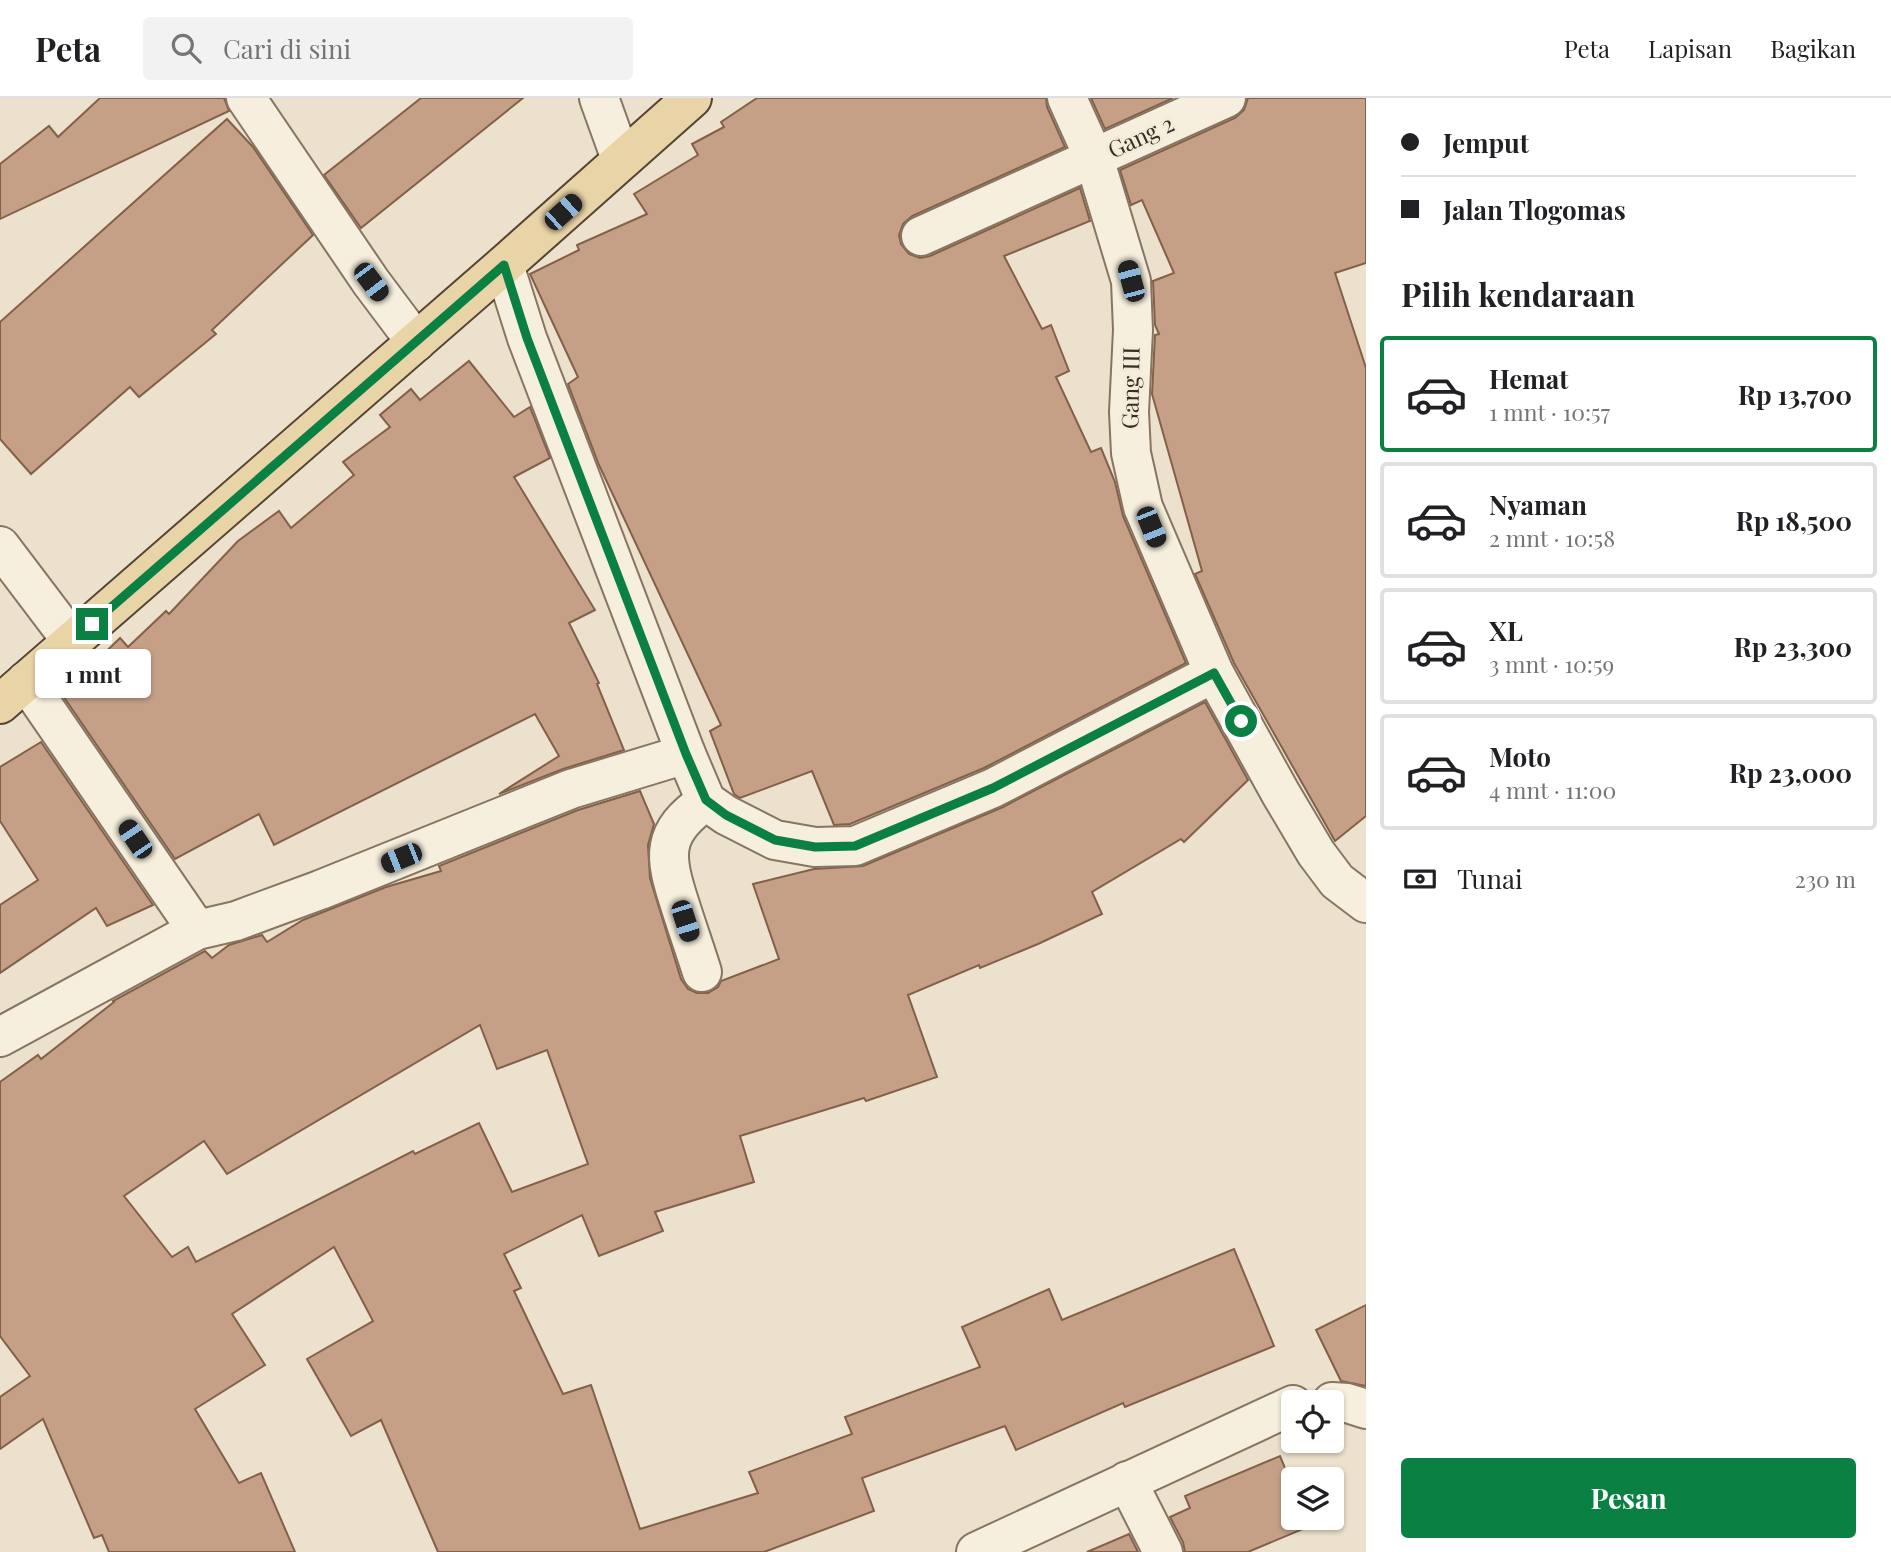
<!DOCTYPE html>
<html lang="id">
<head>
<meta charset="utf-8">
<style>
	body { margin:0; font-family:"Playfair Display",serif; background:#f2f2f2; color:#202124; height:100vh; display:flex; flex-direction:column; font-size:26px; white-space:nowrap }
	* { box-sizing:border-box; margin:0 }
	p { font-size:23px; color:#757577 }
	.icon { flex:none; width:38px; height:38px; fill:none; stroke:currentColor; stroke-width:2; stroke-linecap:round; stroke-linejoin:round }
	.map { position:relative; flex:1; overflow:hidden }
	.side { display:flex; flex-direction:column; background:#fff; width:525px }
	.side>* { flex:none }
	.hud { display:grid; align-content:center; height:154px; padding:0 35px; background:#fff }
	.fabs { position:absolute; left:1281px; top:1292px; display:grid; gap:14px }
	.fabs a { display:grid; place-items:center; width:63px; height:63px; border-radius:7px; background:#fff; box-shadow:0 2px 5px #0004; font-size:35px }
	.end { position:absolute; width:32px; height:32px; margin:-16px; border:9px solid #0b8043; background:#fff; box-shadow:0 0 0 4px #fff }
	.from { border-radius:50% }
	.bubble { position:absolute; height:49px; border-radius:7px; background:#fff; box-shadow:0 2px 5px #0004; font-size:23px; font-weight:700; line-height:49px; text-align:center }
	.car { position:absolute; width:21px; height:42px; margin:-21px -10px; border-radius:9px; box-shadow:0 0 5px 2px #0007; background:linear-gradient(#222 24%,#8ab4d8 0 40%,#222 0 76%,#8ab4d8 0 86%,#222 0) }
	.hud b { display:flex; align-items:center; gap:24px; height:66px; font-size:26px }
	.hud b+b { border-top:2px solid #e0e0e0 }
	.hud i { width:18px; height:18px; background:#202124 }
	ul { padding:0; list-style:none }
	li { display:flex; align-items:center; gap:21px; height:116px; margin:0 14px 10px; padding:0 21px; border:4px solid #e0e0e0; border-radius:7px }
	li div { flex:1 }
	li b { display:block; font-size:26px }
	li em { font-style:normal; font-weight:700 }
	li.selected { border-color:#0b8043 }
	li>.icon { width:63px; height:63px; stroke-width:1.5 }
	h2 { padding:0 35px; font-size:32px; line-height:84px }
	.pay { display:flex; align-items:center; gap:18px; height:77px; padding:0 35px; font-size:26px }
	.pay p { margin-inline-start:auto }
	.button { display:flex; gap:14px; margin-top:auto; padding:14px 35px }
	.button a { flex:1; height:80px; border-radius:7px; background:#0b8043; color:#fff; font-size:28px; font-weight:700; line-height:80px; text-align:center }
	header { display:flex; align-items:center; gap:42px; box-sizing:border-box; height:98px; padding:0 35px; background:#fff; border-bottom:2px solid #e0e0e0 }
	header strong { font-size:33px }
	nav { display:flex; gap:38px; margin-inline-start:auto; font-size:24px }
	.search { width:490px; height:63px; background:#f2f2f2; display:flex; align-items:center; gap:18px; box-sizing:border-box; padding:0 24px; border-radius:7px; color:#757577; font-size:26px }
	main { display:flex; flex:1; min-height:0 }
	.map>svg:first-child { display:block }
	.building { fill:#c59f86; stroke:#836049; stroke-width:2; fill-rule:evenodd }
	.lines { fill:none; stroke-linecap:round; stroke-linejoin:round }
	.street-casing { stroke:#867561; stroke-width:42 }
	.primary-casing { stroke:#554334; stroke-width:42 }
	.street { stroke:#f6efde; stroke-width:38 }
	.primary { stroke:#e9d4a8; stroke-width:38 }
	.route { stroke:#0b8043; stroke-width:9 }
	.labels { text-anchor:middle; stroke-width:6; stroke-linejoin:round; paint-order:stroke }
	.street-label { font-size:23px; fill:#392d23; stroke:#f3ecda }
</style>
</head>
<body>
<header>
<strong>Peta</strong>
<div class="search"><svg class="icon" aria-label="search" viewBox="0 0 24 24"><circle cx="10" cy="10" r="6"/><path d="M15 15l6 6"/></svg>Cari di sini</div>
<nav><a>Peta</a><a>Lapisan</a><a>Bagikan</a></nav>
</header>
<main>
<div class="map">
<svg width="1366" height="1454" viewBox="0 0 1366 1454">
	<rect width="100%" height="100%" fill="#ebe1cc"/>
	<g class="building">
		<path d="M100,0H224L229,13L0,121V66L49,28L58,39Z"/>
		<path d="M421,0H523L361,130L324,77Z"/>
		<path d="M757,0H1046L1047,9L1065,49L912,118L903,126L899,137L901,146L909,156L920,160L930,158L1080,90L1090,123L1004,158L1042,231L1051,227L1069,273L1056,279L1091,354L1101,350L1115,384L1123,418L1186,565L984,670L850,726L834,727L812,673L740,700L734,696L710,633L721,627L599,367L568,286L578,279L530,176L579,152L577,147L647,116L634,96L698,57L692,46L724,29L721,24Z"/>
		<path d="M1091,0H1173L1105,31Z"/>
		<path d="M1248,0H1366V165L1335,175L1366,270V718L1335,743L1234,565L1195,476L1202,473L1152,296L1155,237L1159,236L1155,227L1153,183L1174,175L1142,102L1131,107L1120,72L1235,20L1244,12Z"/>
		<path d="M227,21L253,49L313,137L212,232L216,236L139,299L130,289L31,376L0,341V224Z"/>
		<path d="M469,263L514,319L530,309L550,360L514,379L595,512L569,525L599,585L597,586L624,652L563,671L499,696L559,658L535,616L274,747L259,716L175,761L59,592L85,574L120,540L128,549L166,513L169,516L238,443L279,413L291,430L354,377L343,364L390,329L380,317L411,291L420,302Z"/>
		<path d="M1205,604L1248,682L1184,744L1181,741L1092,794L1102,816L1038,846L980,870L979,867L908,897L937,979L866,1003L864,1000L740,1038L754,1084L655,1114L663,1133L599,1158L582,1117L504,1156L521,1190L514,1193L563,1296L591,1287L640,1431L758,1395L749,1374L852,1336L845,1319L980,1269L962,1229L1049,1191L1062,1222L1234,1151L1274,1248L1125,1309L1123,1305L1016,1352L1005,1328L862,1380L874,1413L764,1454H438L381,1322L351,1338L307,1261L373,1223L334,1149L232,1216L265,1267L195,1311L239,1385L261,1375L295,1454H109L102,1437L94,1440L43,1321L0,1351V1299L30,1278L0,1238V984L38,957L41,961L114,904L113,903L205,853L212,860L229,847L262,837L267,844L303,822L386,789L441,773L439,768L578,712L640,693L654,726L648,747L650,780L681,881L688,891L697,895H708L718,889L721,883L779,861L753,786L814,771L863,768L1003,709ZM480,927L497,971L547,952L588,1066L512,1094L479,1025L415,1056L413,1053L196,1164L188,1149L172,1159L124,1098L204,1043L227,1076Z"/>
		<path d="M41,644L153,807L107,828L96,810L0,875V807L38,782L0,723V669Z"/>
		<path d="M1366,1207V1288L1341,1283L1316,1232Z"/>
		<path d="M1280,1358L1293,1390V1419H1306L1310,1428L1248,1454H1185L1183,1444L1170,1419L1190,1410L1185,1398Z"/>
		<path d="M1129,1436L1138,1454H1087Z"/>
	</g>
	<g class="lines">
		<g class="street-casing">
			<g id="street">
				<path d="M246,0L371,184L416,244"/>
				<path d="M599,0L621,61"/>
				<path d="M1067,0L1094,60L1131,183L1133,232L1129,314L1131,355L1143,409L1214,575L1281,696L1316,755L1337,783L1366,805"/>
				<path d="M921,138L1226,0"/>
				<path d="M504,167L527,240L686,656L706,703L726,717L775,742L815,749L855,748L993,690L1214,575"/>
				<path d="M0,448L72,543"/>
				<path d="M26,583L197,832"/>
				<path d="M702,874C695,852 687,829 680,807C664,758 660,735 706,703"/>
				<path d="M0,939L197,832L236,823L320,792L571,691L686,656"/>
				<path d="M1332,1304L1347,1305L1366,1311"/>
				<path d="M1127,1383L1163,1454"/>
				<path d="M976,1454L1293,1307"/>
			</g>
		</g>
		<g class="primary-casing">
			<path id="primary" d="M0,606L504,167L692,0"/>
		</g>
		<use href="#street" class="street"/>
		<use href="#primary" class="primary"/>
	</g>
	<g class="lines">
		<path class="route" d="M92,526L504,167L527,240L686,656L706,702L726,717L775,742L815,749L855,748L993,690L1214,575L1241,623"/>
	</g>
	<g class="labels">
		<g class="street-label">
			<text transform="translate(1141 39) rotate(-25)" y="8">Gang 2</text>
			<text transform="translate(1131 290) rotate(-89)" y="8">Gang III</text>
		</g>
	</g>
</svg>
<div class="fabs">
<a><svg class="icon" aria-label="locate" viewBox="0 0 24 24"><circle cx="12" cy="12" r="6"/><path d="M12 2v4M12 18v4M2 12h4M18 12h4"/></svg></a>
<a><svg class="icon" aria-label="layers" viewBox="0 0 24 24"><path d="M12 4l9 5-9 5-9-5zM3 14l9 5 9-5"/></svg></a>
</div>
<i class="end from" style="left:1241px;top:623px"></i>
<i class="end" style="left:92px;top:526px"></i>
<div class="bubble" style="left:35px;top:551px;width:116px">1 mnt</div>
<i class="car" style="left:563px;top:114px;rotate:48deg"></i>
<i class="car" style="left:1131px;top:183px;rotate:345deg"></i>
<i class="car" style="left:371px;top:184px;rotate:143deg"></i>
<i class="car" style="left:1151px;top:429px;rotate:158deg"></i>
<i class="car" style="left:135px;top:741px;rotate:326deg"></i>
<i class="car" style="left:401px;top:760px;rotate:248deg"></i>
<i class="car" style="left:685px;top:823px;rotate:162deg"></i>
</div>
<section class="side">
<div class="hud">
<b><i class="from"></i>Jemput</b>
<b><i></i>Jalan Tlogomas</b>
</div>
<h2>Pilih kendaraan</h2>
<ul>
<li class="selected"><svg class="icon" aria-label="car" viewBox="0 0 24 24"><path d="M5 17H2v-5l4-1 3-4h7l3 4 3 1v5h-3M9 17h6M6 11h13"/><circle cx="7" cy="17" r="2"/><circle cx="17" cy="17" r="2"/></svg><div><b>Hemat</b><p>1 mnt · 10:57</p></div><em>Rp 13,700</em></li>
<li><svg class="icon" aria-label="car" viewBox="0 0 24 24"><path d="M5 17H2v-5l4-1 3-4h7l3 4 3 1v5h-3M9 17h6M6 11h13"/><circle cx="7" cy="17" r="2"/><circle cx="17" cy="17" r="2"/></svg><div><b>Nyaman</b><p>2 mnt · 10:58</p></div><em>Rp 18,500</em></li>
<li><svg class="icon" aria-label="car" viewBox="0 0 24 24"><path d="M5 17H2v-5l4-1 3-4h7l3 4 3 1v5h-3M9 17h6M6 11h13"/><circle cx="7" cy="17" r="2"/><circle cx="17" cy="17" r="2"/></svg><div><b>XL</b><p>3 mnt · 10:59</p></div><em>Rp 23,300</em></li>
<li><svg class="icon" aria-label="car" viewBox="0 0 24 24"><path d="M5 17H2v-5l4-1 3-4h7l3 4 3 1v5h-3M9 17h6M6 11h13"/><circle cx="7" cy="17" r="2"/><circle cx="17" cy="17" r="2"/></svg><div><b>Moto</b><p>4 mnt · 11:00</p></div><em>Rp 23,000</em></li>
</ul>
<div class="pay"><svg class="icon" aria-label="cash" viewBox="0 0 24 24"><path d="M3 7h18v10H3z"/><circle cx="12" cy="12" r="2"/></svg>Tunai<p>230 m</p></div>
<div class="button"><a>Pesan</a></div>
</section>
</main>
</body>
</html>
